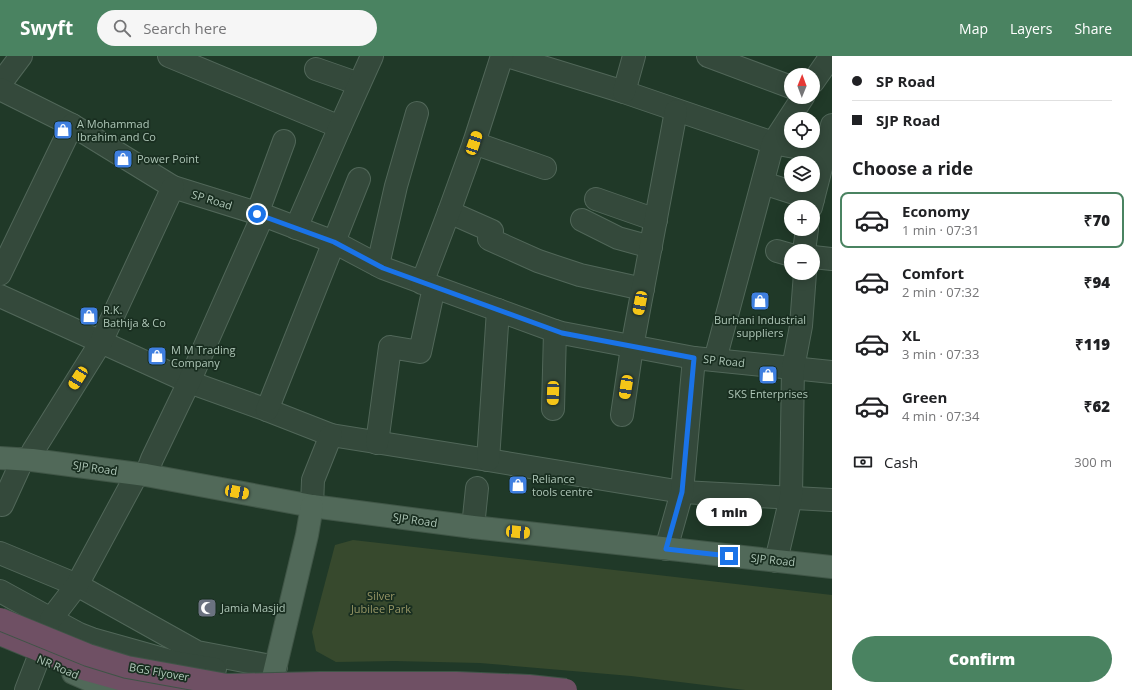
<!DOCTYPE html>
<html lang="en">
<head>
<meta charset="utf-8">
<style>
	body { margin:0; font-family:"Open Sans",sans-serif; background:#f6f6f6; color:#202124; height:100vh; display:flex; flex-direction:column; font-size:15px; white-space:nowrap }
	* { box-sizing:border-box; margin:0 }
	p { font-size:13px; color:#757577 }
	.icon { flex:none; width:22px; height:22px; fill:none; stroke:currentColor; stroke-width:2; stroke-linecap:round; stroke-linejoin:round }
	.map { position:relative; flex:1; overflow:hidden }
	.panel { display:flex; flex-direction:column; background:#fff; width:300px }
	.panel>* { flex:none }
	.banner { display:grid; align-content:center; height:88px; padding:0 20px; background:#fff }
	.needle { width:26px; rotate:1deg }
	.buttons { position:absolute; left:784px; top:12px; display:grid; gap:8px }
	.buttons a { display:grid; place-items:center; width:36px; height:36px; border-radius:50%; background:#fff; box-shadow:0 2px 10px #0003; font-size:20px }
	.end { position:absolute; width:18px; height:18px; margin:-9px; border:5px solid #1a73e8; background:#fff; box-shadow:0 0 0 2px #fff }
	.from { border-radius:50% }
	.bubble { position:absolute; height:28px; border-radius:14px; background:#fff; box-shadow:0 2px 10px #0003; font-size:13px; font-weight:800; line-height:28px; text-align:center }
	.car { position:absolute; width:12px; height:24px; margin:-12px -6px; border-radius:5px; box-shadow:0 0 3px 1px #0007; background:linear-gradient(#f5c518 24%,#345 0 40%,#f5c518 0 76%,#345 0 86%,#f5c518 0) }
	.banner b { display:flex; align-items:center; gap:14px; height:38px; font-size:15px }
	.banner b+b { border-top:1px solid #e0e0e0 }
	.banner i { width:10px; height:10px; background:#202124 }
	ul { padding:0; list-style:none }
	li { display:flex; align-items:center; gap:12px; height:56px; margin:0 8px 6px; padding:0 12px; border:2px solid transparent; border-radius:8px }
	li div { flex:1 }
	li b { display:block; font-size:15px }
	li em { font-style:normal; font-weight:800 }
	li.current { border-color:#4a8361 }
	li>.icon { width:36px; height:36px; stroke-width:1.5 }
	h2 { padding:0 20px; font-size:18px; line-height:48px }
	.pay { display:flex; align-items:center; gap:10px; height:44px; padding:0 20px; font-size:15px }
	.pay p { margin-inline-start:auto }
	.action { display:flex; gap:8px; margin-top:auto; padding:8px 20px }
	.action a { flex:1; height:46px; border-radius:24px; background:#4a8361; color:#fff; font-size:16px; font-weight:800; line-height:46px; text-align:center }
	header { display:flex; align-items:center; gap:24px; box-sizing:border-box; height:56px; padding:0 20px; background:#4a8361; color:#fff }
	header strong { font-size:19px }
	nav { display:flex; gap:22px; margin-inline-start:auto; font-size:14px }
	.search { width:280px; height:36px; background:#f6f6f6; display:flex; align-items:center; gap:10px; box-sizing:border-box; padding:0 14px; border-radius:22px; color:#757577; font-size:15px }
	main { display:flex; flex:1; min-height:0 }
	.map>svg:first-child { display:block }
	.green { fill:#37492d }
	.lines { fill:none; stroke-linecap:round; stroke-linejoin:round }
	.minor-casing { stroke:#516759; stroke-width:24 }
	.major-casing { stroke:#405647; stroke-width:24 }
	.highway-casing { stroke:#3e5446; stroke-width:24 }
	.minor { stroke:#34493b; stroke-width:22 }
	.major { stroke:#516959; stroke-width:22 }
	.highway { stroke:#6f5064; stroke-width:22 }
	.highway-bridge-casing { stroke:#3e5446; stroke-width:24; stroke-linecap:butt }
	.highway-bridge { stroke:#6f5064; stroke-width:22 }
	.route { stroke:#1a73e8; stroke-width:5 }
	.labels { text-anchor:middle; stroke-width:3.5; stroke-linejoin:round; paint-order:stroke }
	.poi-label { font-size:11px; fill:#aec6b7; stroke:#192e20; text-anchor:start }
	.street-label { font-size:11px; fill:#aec6b7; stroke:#192e20 }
	.park-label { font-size:11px; fill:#979665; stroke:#192e20 }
</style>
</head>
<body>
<header>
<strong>Swyft</strong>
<div class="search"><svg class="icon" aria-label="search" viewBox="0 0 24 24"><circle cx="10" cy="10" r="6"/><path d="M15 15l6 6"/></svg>Search here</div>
<nav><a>Map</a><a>Layers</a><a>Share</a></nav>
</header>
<main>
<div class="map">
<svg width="832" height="634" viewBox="0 0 832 634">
	<rect width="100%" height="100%" fill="#203928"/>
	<path class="green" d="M353,484L832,539V634H745L631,620L480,607L394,605L336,606L316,595L312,576L335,489Z"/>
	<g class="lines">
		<g class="minor-casing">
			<g id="minor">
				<path d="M169,0L340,71"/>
				<path d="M507,0L624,36L773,87L832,98"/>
				<path d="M708,0L791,31"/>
				<path d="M316,13L359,28"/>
				<path d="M813,26L831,0"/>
				<path d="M0,28L21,0"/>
				<path d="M0,33L72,69L173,131L263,159L334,186L383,212L555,275L562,277L694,302L832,316"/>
				<path d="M624,36L634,0"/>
				<path d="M474,87L545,112"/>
				<path d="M763,127L813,143"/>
				<path d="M596,143L656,164"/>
				<path d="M811,151L832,69"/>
				<path d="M449,156L492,175L489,183L538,205L580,219L643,233"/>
				<path d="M257,158L284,85"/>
				<path d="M582,164L618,182L651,191"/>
				<path d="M296,172L340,71L372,0"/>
				<path d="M777,195L791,199"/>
				<path d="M804,195L807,173"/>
				<path d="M813,201L832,203"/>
				<path d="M378,209L396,130L417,57"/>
				<path d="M0,218L72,69"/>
				<path d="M422,227L449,156L474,87L502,0"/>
				<path d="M0,240L189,326L267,354L331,379L488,404L682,436L832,444"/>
				<path d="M715,304L773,87L803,41"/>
				<path d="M553,353L555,275"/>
				<path d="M267,354L359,123"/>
				<path d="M622,359L632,291L676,55"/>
				<path d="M377,387L390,291L420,296L434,231"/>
				<path d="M32,404L33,395L101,286L173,131"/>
				<path d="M488,404L498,254"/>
				<path d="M146,419L152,403L189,326L263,159"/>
				<path d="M2,449L23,403"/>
				<path d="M312,450L313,424L331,379"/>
				<path d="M473,471L477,432"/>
				<path d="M666,493L682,436L694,302"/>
				<path d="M0,497L77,529L197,596L276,611"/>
				<path d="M776,505L791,441L793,312L801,270L805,217"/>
				<path d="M0,535L51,563L79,578L92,583L174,606L215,613"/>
				<path d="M51,563L77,529L137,418"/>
				<path d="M26,634L38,603"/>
			</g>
		</g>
		<g class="major-casing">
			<g id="major">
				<path d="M0,402L32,404L146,419L312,450L473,471L832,511"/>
				<path d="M73,617L103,630L116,634"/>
				<path d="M270,634L307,479L312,450"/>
			</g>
		</g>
		<g class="highway-casing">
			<path id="highway" d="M0,578L87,614L127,625L178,634"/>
		</g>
		<use href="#minor" class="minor"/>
		<use href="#major" class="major"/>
		<use href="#highway" class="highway"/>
		<g class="highway-bridge-casing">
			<path id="highway-bridge" d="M0,563L88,599L127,611L227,629L319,627H457L529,630L566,634"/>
		</g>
		<use href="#highway-bridge" class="highway-bridge"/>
	</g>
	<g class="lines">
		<path class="route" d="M257,158L334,186L383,212L562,277L694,302L682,436L666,493L729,500"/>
	</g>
	<defs>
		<g id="shop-square" transform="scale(1)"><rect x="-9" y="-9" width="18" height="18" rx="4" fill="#3f7fe0" stroke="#192e20"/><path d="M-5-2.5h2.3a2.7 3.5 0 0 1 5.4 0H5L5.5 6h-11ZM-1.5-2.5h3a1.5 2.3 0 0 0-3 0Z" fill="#fff"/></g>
		<g id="mosque-square" transform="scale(1)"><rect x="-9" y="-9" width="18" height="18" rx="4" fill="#6b7280" stroke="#192e20"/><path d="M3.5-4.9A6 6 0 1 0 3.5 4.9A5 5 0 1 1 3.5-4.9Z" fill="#fff"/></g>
	</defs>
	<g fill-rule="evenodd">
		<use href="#shop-square" x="63" y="74"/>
		<use href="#shop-square" x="123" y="103"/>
		<use href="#shop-square" x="760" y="245"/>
		<use href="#shop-square" x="89" y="260"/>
		<use href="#shop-square" x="157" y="300"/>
		<use href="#shop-square" x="768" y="319"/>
		<use href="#shop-square" x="518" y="429"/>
		<use href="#mosque-square" x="207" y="552"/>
	</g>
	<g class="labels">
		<g class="poi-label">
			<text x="77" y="72">A Mohammad<tspan x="77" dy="13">Ibrahim and Co</tspan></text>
			<text x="137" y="107">Power Point</text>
			<text x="103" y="258">R.K.<tspan x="103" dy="13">Bathija &amp; Co</tspan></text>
			<text x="760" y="268" text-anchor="middle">Burhani Industrial<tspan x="760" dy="13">suppliers</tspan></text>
			<text x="171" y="298">M M Trading<tspan x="171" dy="13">Company</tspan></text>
			<text x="768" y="342" text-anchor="middle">SKS Enterprises</text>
			<text x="532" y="427">Reliance<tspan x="532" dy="13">tools centre</tspan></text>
			<text x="221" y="556">Jamia Masjid</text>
		</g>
		<g class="street-label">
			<text transform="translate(212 144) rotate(17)" y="4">SP Road</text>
			<text transform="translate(724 305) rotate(6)" y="4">SP Road</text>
			<text transform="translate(95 412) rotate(8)" y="4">SJP Road</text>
			<text transform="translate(415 464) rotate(8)" y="4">SJP Road</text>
			<text transform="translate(773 504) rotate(6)" y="4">SJP Road</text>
			<text transform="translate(58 611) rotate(23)" y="4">NR Road</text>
			<text transform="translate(159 616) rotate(10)" y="4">BGS Flyover</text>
		</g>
		<g class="park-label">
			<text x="381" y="544">Silver<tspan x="381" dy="13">Jubilee Park</tspan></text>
		</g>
	</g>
</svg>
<div class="buttons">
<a><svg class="needle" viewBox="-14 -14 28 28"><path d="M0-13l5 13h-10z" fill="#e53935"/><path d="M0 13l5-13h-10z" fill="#757577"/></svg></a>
<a><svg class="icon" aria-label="locate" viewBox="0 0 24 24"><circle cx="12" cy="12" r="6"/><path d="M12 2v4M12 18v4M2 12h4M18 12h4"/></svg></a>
<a><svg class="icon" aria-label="layers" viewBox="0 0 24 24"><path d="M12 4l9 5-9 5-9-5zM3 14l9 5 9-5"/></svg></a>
<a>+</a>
<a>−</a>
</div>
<i class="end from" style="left:257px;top:158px"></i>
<i class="end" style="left:729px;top:500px"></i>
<div class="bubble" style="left:696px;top:442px;width:66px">1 min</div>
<i class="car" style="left:474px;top:87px;rotate:19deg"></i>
<i class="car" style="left:640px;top:247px;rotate:191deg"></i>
<i class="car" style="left:78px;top:322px;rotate:212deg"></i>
<i class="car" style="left:626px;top:331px;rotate:189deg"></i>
<i class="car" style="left:553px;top:337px;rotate:182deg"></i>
<i class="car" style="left:237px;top:436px;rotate:101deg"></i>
<i class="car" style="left:518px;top:476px;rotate:96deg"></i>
</div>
<section class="panel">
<div class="banner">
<b><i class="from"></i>SP Road</b>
<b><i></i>SJP Road</b>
</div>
<h2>Choose a ride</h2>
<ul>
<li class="current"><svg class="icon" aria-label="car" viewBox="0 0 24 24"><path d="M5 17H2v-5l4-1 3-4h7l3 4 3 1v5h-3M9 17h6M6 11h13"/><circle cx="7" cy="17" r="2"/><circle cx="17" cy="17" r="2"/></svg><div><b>Economy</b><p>1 min · 07:31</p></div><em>₹70</em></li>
<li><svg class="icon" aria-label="car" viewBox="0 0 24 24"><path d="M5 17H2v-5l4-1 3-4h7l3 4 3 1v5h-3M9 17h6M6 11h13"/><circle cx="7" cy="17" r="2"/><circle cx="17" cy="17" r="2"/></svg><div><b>Comfort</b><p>2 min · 07:32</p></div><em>₹94</em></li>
<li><svg class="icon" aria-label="car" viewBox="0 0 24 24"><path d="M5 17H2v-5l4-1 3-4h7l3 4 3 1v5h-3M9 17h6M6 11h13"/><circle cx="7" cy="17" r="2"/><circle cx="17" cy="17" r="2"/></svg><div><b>XL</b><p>3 min · 07:33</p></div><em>₹119</em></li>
<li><svg class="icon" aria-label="car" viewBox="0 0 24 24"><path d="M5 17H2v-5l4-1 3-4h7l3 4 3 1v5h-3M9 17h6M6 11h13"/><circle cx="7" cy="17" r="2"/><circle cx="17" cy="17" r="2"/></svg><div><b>Green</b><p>4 min · 07:34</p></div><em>₹62</em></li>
</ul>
<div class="pay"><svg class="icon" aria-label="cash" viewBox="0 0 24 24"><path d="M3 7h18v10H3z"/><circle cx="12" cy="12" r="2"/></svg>Cash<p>300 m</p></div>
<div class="action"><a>Confirm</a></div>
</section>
</main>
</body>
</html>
